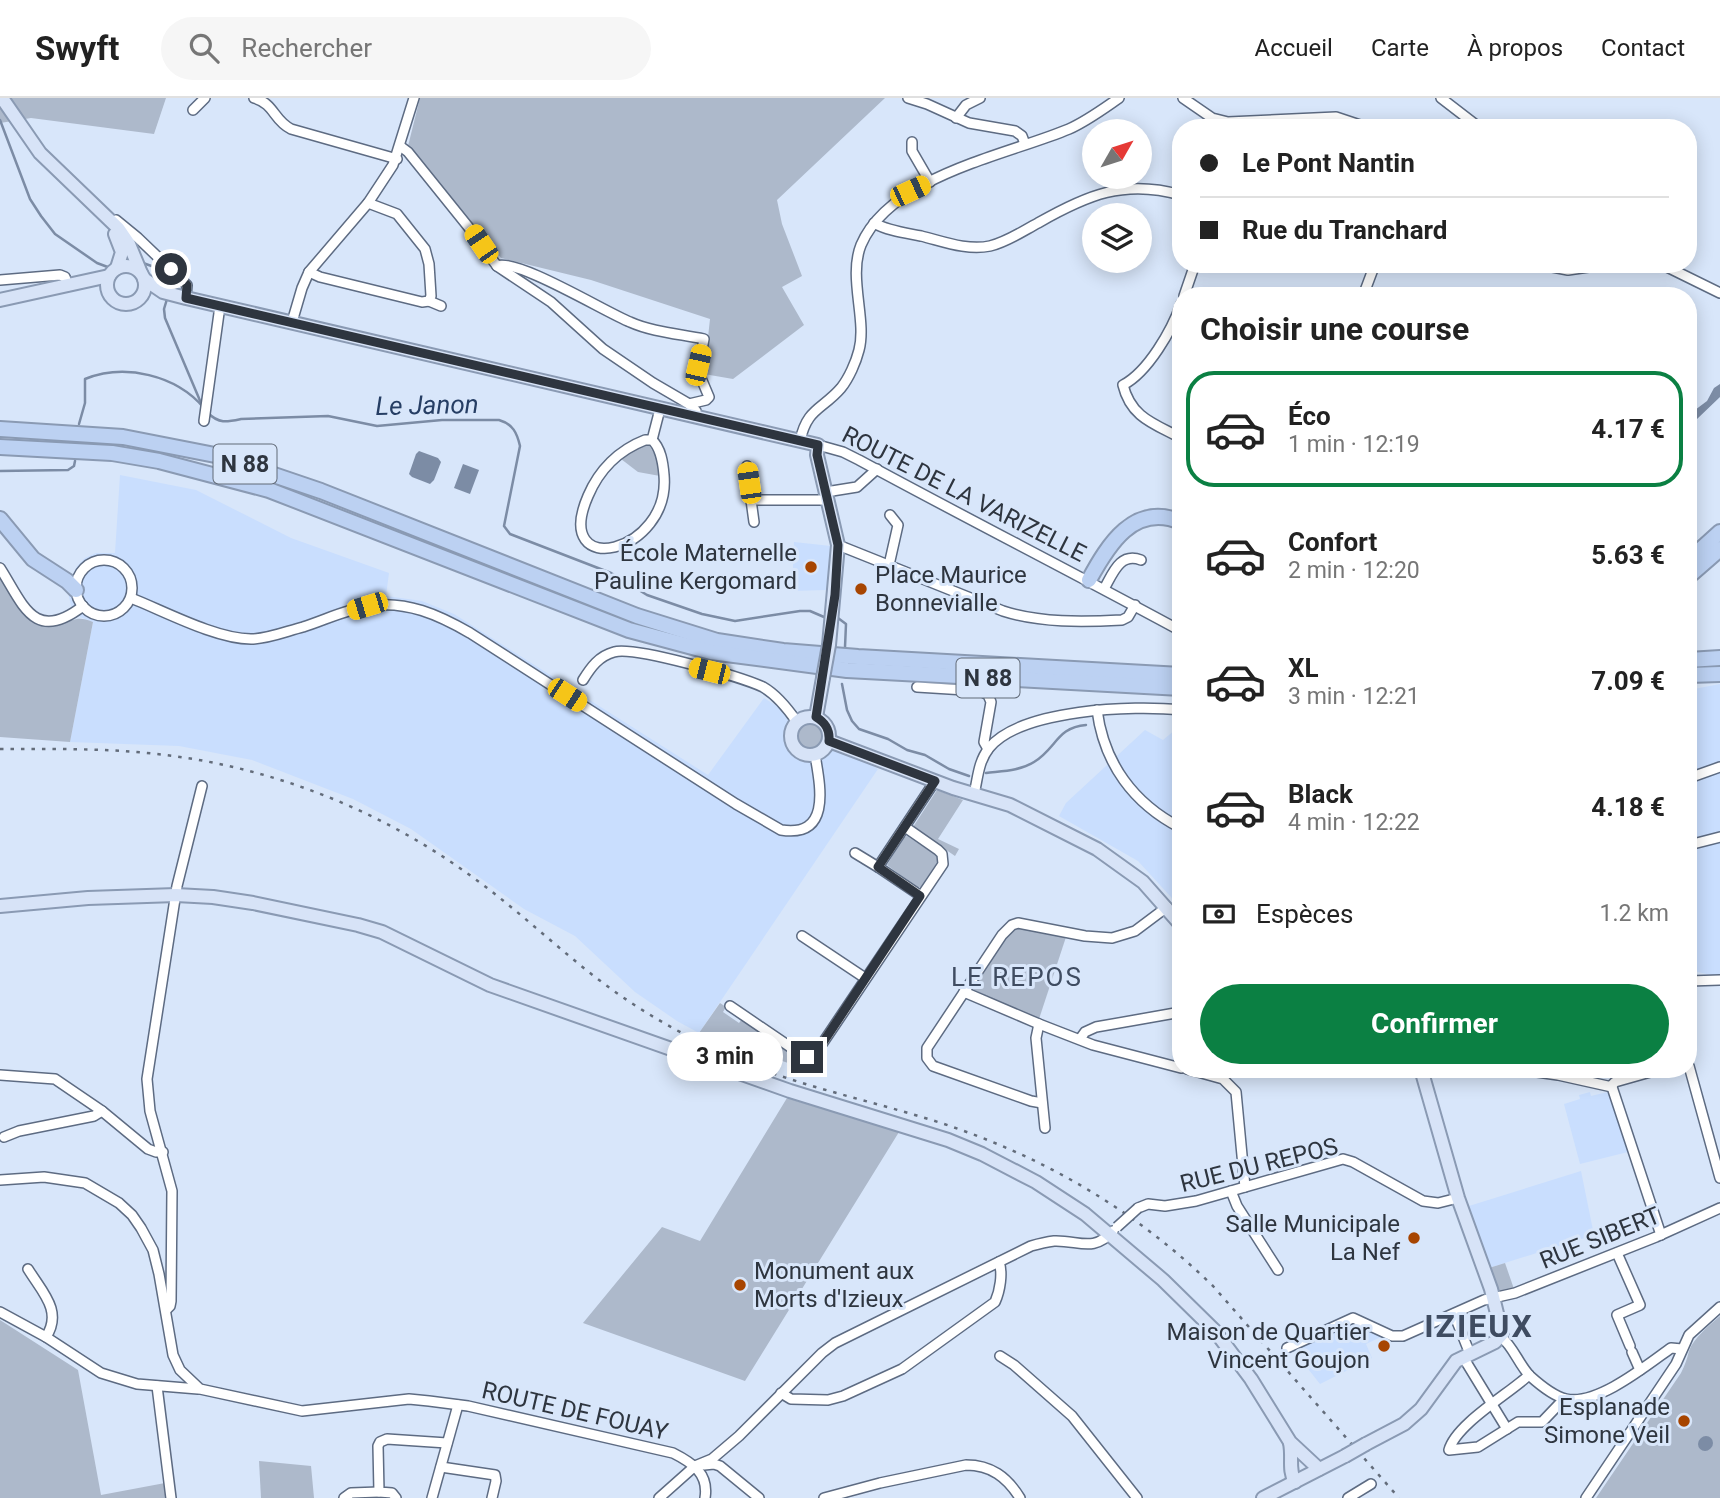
<!DOCTYPE html>
<html lang="fr">
<head>
<meta charset="utf-8">
<style>
	body { margin:0; font-family:Roboto,sans-serif; background:#f6f6f6; color:#222; height:100vh; display:flex; flex-direction:column; font-size:26px; white-space:nowrap }
	* { box-sizing:border-box; margin:0 }
	p { font-size:23px; color:#767676 }
	.icon { flex:none; width:38px; height:38px; fill:none; stroke:currentColor; stroke-width:2; stroke-linecap:round; stroke-linejoin:round }
	.map { position:relative; flex:1; overflow:hidden }
	.details { position:absolute; left:1172px; top:189px; width:525px; height:791px; display:flex; flex-direction:column; background:#fff; border-radius:28px; box-shadow:0 4px 18px #0003 }
	.details>* { flex:none }
	.hud { position:absolute; left:1172px; top:21px; width:525px; height:154px; border-radius:28px; box-shadow:0 4px 18px #0003; display:grid; align-content:center; height:154px; padding:0 28px; background:#fff }
	.needle { width:46px; rotate:51deg }
	.tools { position:absolute; left:1082px; top:21px; display:grid; gap:14px }
	.tools a { display:grid; place-items:center; width:70px; height:70px; border-radius:50%; background:#fff; box-shadow:0 4px 18px #0003; font-size:35px }
	.end { position:absolute; width:32px; height:32px; margin:-16px; border:9px solid #2e353f; background:#fff; box-shadow:0 0 0 4px #fff }
	.from { border-radius:50% }
	.bubble { position:absolute; height:49px; border-radius:24px; background:#fff; box-shadow:0 4px 18px #0003; font-size:23px; font-weight:700; line-height:49px; text-align:center }
	.car { position:absolute; width:21px; height:42px; margin:-21px -10px; border-radius:9px; box-shadow:0 0 5px 2px #0007; background:linear-gradient(#f5c518 24%,#345 0 40%,#f5c518 0 76%,#345 0 86%,#f5c518 0) }
	.hud b { display:flex; align-items:center; gap:24px; height:66px; font-size:26px }
	.hud b+b { border-top:2px solid #e0e0e0 }
	.hud i { width:18px; height:18px; background:#222 }
	ul { padding:0; list-style:none }
	li { display:flex; align-items:center; gap:21px; height:116px; margin:0 14px 10px; padding:0 14px; border:4px solid transparent; border-radius:28px }
	li div { flex:1 }
	li b { display:block; font-size:26px }
	li em { font-style:normal; font-weight:700 }
	li.active { border-color:#0b8043 }
	li>.icon { width:63px; height:63px; stroke-width:1.5 }
	h2 { padding:0 28px; font-size:32px; line-height:84px }
	.pay { display:flex; align-items:center; gap:18px; height:77px; padding:0 28px; font-size:26px }
	.pay p { margin-inline-start:auto }
	.primary-button { display:flex; gap:14px; margin-top:auto; padding:14px 28px }
	.primary-button a { flex:1; height:80px; border-radius:42px; background:#0b8043; color:#fff; font-size:28px; font-weight:700; line-height:80px; text-align:center }
	header { display:flex; align-items:center; gap:42px; box-sizing:border-box; height:98px; padding:0 35px; background:#fff; border-bottom:2px solid #e0e0e0 }
	header strong { font-size:33px }
	nav { display:flex; gap:38px; margin-inline-start:auto; font-size:24px }
	.search { width:490px; height:63px; background:#f6f6f6; display:flex; align-items:center; gap:18px; box-sizing:border-box; padding:0 24px; border-radius:38px; color:#767676; font-size:26px }
	.map>svg:first-child { display:block }
	.built { fill:#c9defe }
	.green { fill:#adb9cb }
	.water { fill:#7c8ca5 }
	.lines { fill:none; stroke-linecap:round; stroke-linejoin:round }
	.stream { stroke:#7c8ca5; stroke-width:2.5 }
	.river { stroke:#7c8ca5; stroke-width:14 }
	.minor-casing { stroke:#5d6b82; stroke-width:12 }
	.major-casing { stroke:#8a9ab3; stroke-width:16 }
	.highway-casing { stroke:#8a9ab3; stroke-width:18 }
	.minor { stroke:#fff; stroke-width:9 }
	.major { stroke:#d7e3f7; stroke-width:12 }
	.highway { stroke:#bcd1f2; stroke-width:14 }
	.rail { stroke:#636c7a; stroke-width:2.5; stroke-dasharray:3.5 7; stroke-linecap:butt }
	.minor-bridge-casing { stroke:#5d6b82; stroke-width:12; stroke-linecap:butt }
	.major-bridge-casing { stroke:#8a9ab3; stroke-width:16; stroke-linecap:butt }
	.minor-bridge { stroke:#fff; stroke-width:9 }
	.major-bridge { stroke:#d7e3f7; stroke-width:12 }
	.route { stroke:#2e353f; stroke-width:9 }
	.poi-dot { fill:#a74501; stroke:#d8e6fa; stroke-width:2.5 }
	.labels { text-anchor:middle; stroke-width:6; stroke-linejoin:round; paint-order:stroke }
	.shield { fill:#d8e6fa; stroke:#616a77; stroke-width:2 }
	.shield-label { font-size:23px; font-weight:bold; fill:#2e353f }
	.street-label { font-size:24px; fill:#2e353f; stroke:#d8e6fa }
	.poi-label { font-size:24px; fill:#2e353f; stroke:#d8e6fa; text-anchor:end }
	.water-label { font-size:26px; font-style:italic; fill:#263e64; stroke:#d8e6fa }
	.neighbourhood-label { font-size:26px; letter-spacing:2px; fill:#3f4c61; stroke:#d8e6fa }
	.district-label { font-size:32px; font-weight:bold; letter-spacing:2px; fill:#3f4c61; stroke:#d8e6fa }
</style>
</head>
<body>
<header>
<strong>Swyft</strong>
<div class="search"><svg class="icon" aria-label="search" viewBox="0 0 24 24"><circle cx="10" cy="10" r="6"/><path d="M15 15l6 6"/></svg>Rechercher</div>
<nav><a>Accueil</a><a>Carte</a><a>À propos</a><a>Contact</a></nav>
</header>
<div class="map">
<svg width="1720" height="1400" viewBox="0 0 1720 1400">
	<rect width="100%" height="100%" fill="#d8e6fa"/>
	<g class="built">
		<path d="M120,377L196,392L291,440L389,475L386,498L422,503L454,516L708,677L764,600L878,671L699,935L677,923L635,894L575,838L524,811L411,731L353,701L252,662L179,648L70,644L93,524L80,519L71,508L67,489L77,468L85,460L96,455H115Z"/>
		<path d="M794,444L831,448L829,489L826,492L792,493Z"/>
		<path d="M1720,586V879L1689,872V592Z"/>
		<path d="M1181,627V810L1138,763L1059,718L1066,705L1145,632L1163,642Z"/>
		<path d="M1590,994L1591,998L1608,994L1628,1054L1580,1066L1564,1006L1580,1001L1579,997Z"/>
		<path d="M1581,1073L1594,1137L1489,1170L1469,1108Z"/>
		<path d="M1355,1225L1383,1238L1366,1246L1372,1260L1320,1286L1294,1253Z"/>
	</g>
	<g class="green">
		<path d="M0,0H166L154,36L31,20L0,25Z"/>
		<path d="M420,0H885L777,102L782,126L802,178L782,189L804,227L733,281L704,276L710,221L591,182L501,160L408,48Z"/>
		<path d="M649,347L656,359L660,378L638,374L621,361L637,350Z"/>
		<path d="M0,480C15,502 29,536 62,526C75,521 79,518 93,524L70,644L0,639Z"/>
		<circle cx="811" cy="638" r="13"/>
		<path d="M937,692L963,702L938,741L959,751L955,758L913,729Z"/>
		<path d="M907,738L940,760L921,789H916L887,767L903,740Z"/>
		<path d="M1016,830L1066,839L1039,921L974,892V886L1008,835Z"/>
		<path d="M720,905L726,909L723,914L739,925L742,921L812,967L809,972L699,935Z"/>
		<path d="M787,1000L899,1034L745,1283L583,1225L662,1129L700,1143Z"/>
		<path d="M1505,1165L1514,1191L1498,1198L1489,1170Z"/>
		<path d="M1720,1218V1400H1596L1681,1275C1685,1267 1687,1261 1689,1253C1694,1239 1710,1227 1720,1218Z"/>
		<path d="M0,1222L78,1272L101,1397L165,1385L167,1400H0Z"/>
		<path d="M259,1363L311,1368L314,1400H261Z"/>
	</g>
	<g class="water">
		<path d="M1720,286V299L1697,321L1690,323L1691,315L1707,303L1714,290Z"/>
		<path d="M419,353L438,360L441,364L434,382L430,386L412,379L409,376L416,356Z"/>
		<path d="M463,366L479,372L470,396L454,390Z"/>
	</g>
	<g class="lines">
		<g class="stream">
			<path d="M0,22L30,101L41,118L55,136L97,165L113,171"/>
			<path d="M143,165L160,171L171,181L169,191"/>
			<path d="M167,201L164,211L165,220L201,305"/>
			<path d="M208,315C219,326 227,324 241,321L328,318L377,328L442,322H499C513,326 517,335 520,348L504,428L510,436L611,475L647,497L702,516L735,523L800,513H810L824,519"/>
			<path d="M79,326L85,305V281C125,265 176,277 204,310"/>
			<path d="M0,373L68,372L74,368L75,363"/>
			<path d="M838,520L846,526L845,549"/>
			<path d="M842,586L847,612L852,623L859,631L888,641L907,652L925,657L949,671L969,678"/>
			<path d="M1177,628L1181,631"/>
			<path d="M986,675C1002,673 1020,673 1034,664C1056,651 1057,629 1086,627"/>
		</g>
		<path class="river" d="M1705,1346L1706,1345"/>
		<g class="minor-casing">
			<g id="minor">
				<path d="M254,0C275,6 273,22 291,31L397,61"/>
				<path d="M908,0L927,6L969,25L1015,33L1022,38L1025,46"/>
				<path d="M1183,0L1212,20L1228,24L1336,19L1369,30"/>
				<path d="M1441,0L1480,30"/>
				<path d="M193,12L205,0"/>
				<path d="M956,20L966,7L980,0"/>
				<path d="M912,44V53L930,84"/>
				<path d="M400,48L408,54L470,131L497,168L551,204L603,251L653,285L689,306L696,313V319"/>
				<path d="M116,122L138,140L187,187L186,200"/>
				<path d="M874,125C888,133 906,135 921,138C942,143 967,153 990,148C1007,144 1023,133 1038,125C1087,97 1124,81 1181,97"/>
				<path d="M1537,166L1568,172L1609,166"/>
				<path d="M1661,166L1720,195"/>
				<path d="M497,168C515,159 607,215 630,224C652,234 680,236 704,241L698,273L709,299L706,302L689,306"/>
				<path d="M309,174L320,179L422,204L429,203L431,198L429,166L425,151L397,116L368,105"/>
				<path d="M0,182L60,177L65,179L68,188"/>
				<path d="M1184,198L1195,166"/>
				<path d="M1363,198L1375,166"/>
				<path d="M429,203L441,208"/>
				<path d="M1181,206C1172,232 1148,274 1123,287C1131,320 1155,326 1181,340"/>
				<path d="M292,224L302,190L309,174L368,105L393,67L414,0"/>
				<path d="M204,323L220,208"/>
				<path d="M645,342H652C661,350 663,365 664,377C671,456 551,483 588,398C599,372 619,352 645,342Z"/>
				<path d="M652,342L660,311"/>
				<path d="M800,343C807,310 822,312 841,290C849,280 856,264 859,252C867,222 848,179 861,147C890,78 1007,57 1069,31C1087,23 1103,11 1119,0"/>
				<path d="M818,347L843,354L859,362C966,420 1074,475 1181,533"/>
				<path d="M747,368L751,402H828"/>
				<path d="M832,393L857,389L877,371"/>
				<path d="M751,402L754,424"/>
				<path d="M838,447L1003,513C1040,525 1083,524 1122,522L1128,519L1135,507"/>
				<circle cx="104" cy="490" r="28"/>
				<path d="M889,467L898,427L890,417"/>
				<path d="M0,470C23,506 34,546 83,508"/>
				<path d="M1104,491C1113,475 1120,454 1141,462"/>
				<path d="M131,500C164,513 216,541 251,541C268,541 287,533 303,529C325,522 347,511 369,508C406,502 439,517 470,535L736,706L781,732C832,740 820,687 815,657"/>
				<path d="M583,582C591,569 599,558 614,554C634,548 742,579 763,589C777,597 788,611 797,624"/>
				<path d="M917,589L981,593L988,597L991,604L984,644L988,651"/>
				<path d="M1097,612C1104,666 1134,706 1181,730"/>
				<path d="M1689,680L1720,669"/>
				<path d="M974,696C978,680 978,664 989,650C1021,611 1133,607 1181,612"/>
				<path d="M1689,747L1720,739"/>
				<path d="M855,755L878,769"/>
				<path d="M921,798L878,769L935,683"/>
				<path d="M802,838L865,880"/>
				<path d="M1689,883L1720,882"/>
				<path d="M964,894L1039,926L1093,947L1181,970"/>
				<path d="M730,908L802,957L811,958L816,955L943,766L942,756L938,752L905,729"/>
				<path d="M1039,926L1036,940L1045,1030"/>
				<path d="M1080,941L1085,934L1096,929L1181,914"/>
				<path d="M1689,968L1720,1080"/>
				<path d="M1187,971L1223,981L1236,994L1245,1089"/>
				<path d="M1516,971L1558,977L1612,989L1661,1137"/>
				<path d="M0,977L55,981L102,1013L148,1051L156,1054H163"/>
				<path d="M1611,988L1615,984L1661,971"/>
				<path d="M1042,1005L1031,1003L933,968L927,960V950L1002,837L1012,827L1018,825L1085,838L1112,840L1135,833L1167,809"/>
				<path d="M4,1039L19,1033L94,1018L102,1013"/>
				<path d="M0,1082L44,1079L85,1085L119,1105L132,1117L141,1130L153,1152L159,1176L173,1257L180,1272L200,1291L302,1313L409,1301L429,1303L468,1308L673,1355C693,1365 709,1376 705,1400"/>
				<path d="M1231,1093L1237,1108L1278,1172"/>
				<path d="M1138,1110L1148,1106L1165,1108L1196,1103L1343,1061L1353,1064L1423,1103L1438,1105L1458,1100"/>
				<path d="M1617,1155L1640,1207L1617,1217L1630,1248"/>
				<path d="M28,1171C42,1194 63,1213 46,1239"/>
				<path d="M166,1212L170,1208L171,1203L172,1093L150,1013L147,981L177,788L202,688"/>
				<path d="M0,1214L46,1239L101,1275L137,1286L198,1291"/>
				<path d="M1454,1216L1470,1256"/>
				<path d="M1501,1239C1513,1248 1519,1267 1530,1278C1540,1287 1553,1298 1566,1301C1597,1308 1647,1267 1671,1250L1682,1251"/>
				<path d="M1287,1250L1353,1220L1392,1238H1403L1484,1202L1515,1195L1656,1139L1720,1110"/>
				<path d="M1632,1254L1640,1272"/>
				<path d="M1000,1258L1014,1267L1072,1318L1137,1400"/>
				<path d="M1463,1259L1507,1331"/>
				<path d="M1529,1277C1510,1295 1456,1326 1449,1352L1478,1349L1518,1324H1542L1564,1301"/>
				<path d="M157,1288L171,1400"/>
				<path d="M781,1295L791,1301L828,1302L843,1298L902,1271L995,1204C1000,1193 1003,1175 999,1164"/>
				<path d="M704,1367L714,1366L720,1368L759,1400"/>
				<path d="M441,1369L495,1377L496,1383L492,1400"/>
				<path d="M344,1400L351,1395L379,1394"/>
				<path d="M396,1400L392,1395L379,1394L378,1348L380,1344L387,1341L447,1345"/>
				<path d="M432,1400L458,1307"/>
				<path d="M659,1400L695,1368L712,1361L739,1338L822,1255L835,1245L1031,1148C1038,1146 1046,1144 1054,1143C1079,1142 1093,1155 1113,1133"/>
				<path d="M824,1400L880,1385L966,1367C991,1367 1007,1379 1020,1400"/>
				<path d="M1348,1400L1371,1386"/>
				<path d="M1586,1400L1676,1266L1689,1237L1720,1209"/>
			</g>
		</g>
		<g class="major-casing">
			<g id="major">
				<path d="M2,0L40,55L118,130L129,146L141,175"/>
				<path d="M115,136L122,154L117,170"/>
				<circle cx="126" cy="187" r="19"/>
				<path d="M144,181L163,194L186,200L818,347L817,357L838,447L829,547"/>
				<path d="M0,202L109,178"/>
				<circle cx="810" cy="638" r="19"/>
				<path d="M816,619L823,580"/>
				<path d="M829,643L953,690L1010,707L1097,751L1143,784L1181,827"/>
				<path d="M0,808L88,800L176,797L213,799L253,805L358,827L382,834L490,887L790,993L948,1042L982,1056L1036,1084L1085,1116L1163,1182L1215,1233L1251,1281L1290,1344L1319,1371"/>
				<path d="M1290,1345C1293,1359 1288,1372 1295,1384"/>
				<path d="M1366,1346L1404,1326L1421,1311L1456,1263L1495,1244L1502,1236L1491,1191L1458,1100L1421,971"/>
				<path d="M1263,1400L1345,1358"/>
			</g>
		</g>
		<g class="highway-casing">
			<g id="highway">
				<path d="M0,331L123,339L215,357L321,393L637,518L717,543L783,553L858,559L1181,577"/>
				<path d="M0,349L112,355L159,363L269,392L629,532L711,554L847,572L1181,590"/>
				<path d="M0,421L33,461L67,483L76,492"/>
				<path d="M1689,462L1720,434"/>
				<path d="M1689,478L1720,451"/>
				<path d="M1089,482C1108,447 1134,404 1181,424"/>
				<path d="M1689,562L1720,560"/>
				<path d="M1689,577L1720,576"/>
			</g>
		</g>
		<use href="#minor" class="minor"/>
		<use href="#major" class="major"/>
		<use href="#highway" class="highway"/>
		<path class="rail" d="M0,651C52,651 104,650 157,656C269,668 379,711 471,778C517,811 558,851 603,885C639,912 679,935 720,954C790,987 867,1001 941,1025C1044,1059 1135,1112 1213,1188L1399,1400"/>
		<g class="minor-bridge-casing">
			<path id="minor-bridge" d="M1117,1129L1138,1110"/>
		</g>
		<g class="major-bridge-casing">
			<g id="major-bridge">
				<path d="M823,580L829,547"/>
				<path d="M1345,1358L1366,1346"/>
			</g>
		</g>
		<use href="#minor-bridge" class="minor-bridge"/>
		<use href="#major-bridge" class="major-bridge"/>
	</g>
	<g class="lines">
		<path class="route" d="M171,171L187,187L186,200L818,347L817,357L838,447L835,497L816,619C826,625 830,632 829,643L935,683L878,769L920,798L816,955L807,959"/>
	</g>
	<g class="poi-dot">
		<circle cx="811" cy="469" r="7"/>
		<circle cx="861" cy="491" r="7"/>
		<circle cx="1414" cy="1140" r="7"/>
		<circle cx="740" cy="1187" r="7"/>
		<circle cx="1384" cy="1248" r="7"/>
		<circle cx="1684" cy="1323" r="7"/>
	</g>
	<g class="labels">
		<g class="shield">
			<rect x="213.5" y="346.5" width="63" height="39" rx="5"/>
			<rect x="956.5" y="560.5" width="63" height="39" rx="5"/>
		</g>
		<g class="shield-label">
			<text x="245" y="374">N 88</text>
			<text x="988" y="588">N 88</text>
		</g>
		<g class="street-label">
			<text transform="translate(964 396) rotate(27)" y="8">ROUTE DE LA VARIZELLE</text>
			<text transform="translate(1259 1067) rotate(-14)" y="8">RUE DU REPOS</text>
			<text transform="translate(1600 1140) rotate(-22)" y="8">RUE SIBERT</text>
			<text transform="translate(575 1313) rotate(13)" y="8">ROUTE DE FOUAY</text>
		</g>
		<g class="poi-label">
			<text x="797" y="463">École Maternelle<tspan x="797" dy="28">Pauline Kergomard</tspan></text>
			<text x="875" y="485" text-anchor="start">Place Maurice<tspan x="875" dy="28">Bonnevialle</tspan></text>
			<text x="1400" y="1134">Salle Municipale<tspan x="1400" dy="28">La Nef</tspan></text>
			<text x="754" y="1181" text-anchor="start">Monument aux<tspan x="754" dy="28">Morts d'Izieux</tspan></text>
			<text x="1370" y="1242">Maison de Quartier<tspan x="1370" dy="28">Vincent Goujon</tspan></text>
			<text x="1670" y="1317">Esplanade<tspan x="1670" dy="28">Simone Veil</tspan></text>
		</g>
		<g class="water-label">
			<text transform="translate(427 307) rotate(-1)" y="9">Le Janon</text>
		</g>
		<g class="neighbourhood-label">
			<text x="1017" y="888">LE REPOS</text>
		</g>
		<g class="district-label">
			<text x="1479" y="1239">IZIEUX</text>
		</g>
	</g>
</svg>
<div class="tools">
<a><svg class="needle" viewBox="-14 -14 28 28"><path d="M0-13l5 13h-10z" fill="#e53935"/><path d="M0 13l5-13h-10z" fill="#767676"/></svg></a>
<a><svg class="icon" aria-label="layers" viewBox="0 0 24 24"><path d="M12 4l9 5-9 5-9-5zM3 14l9 5 9-5"/></svg></a>
</div>
<i class="end from" style="left:171px;top:171px"></i>
<i class="end" style="left:807px;top:959px"></i>
<div class="bubble" style="left:667px;top:934px;width:116px">3 min</div>
<i class="car" style="left:910px;top:93px;rotate:65deg"></i>
<i class="car" style="left:481px;top:146px;rotate:326deg"></i>
<i class="car" style="left:698px;top:267px;rotate:13deg"></i>
<i class="car" style="left:749px;top:385px;rotate:352deg"></i>
<i class="car" style="left:367px;top:508px;rotate:253deg"></i>
<i class="car" style="left:709px;top:573px;rotate:284deg"></i>
<i class="car" style="left:567px;top:597px;rotate:123deg"></i>
<div class="hud">
<b><i class="from"></i>Le Pont Nantin</b>
<b><i></i>Rue du Tranchard</b>
</div>
<section class="details">
<h2>Choisir une course</h2>
<ul>
<li class="active"><svg class="icon" aria-label="car" viewBox="0 0 24 24"><path d="M5 17H2v-5l4-1 3-4h7l3 4 3 1v5h-3M9 17h6M6 11h13"/><circle cx="7" cy="17" r="2"/><circle cx="17" cy="17" r="2"/></svg><div><b>Éco</b><p>1 min · 12:19</p></div><em>4.17 €</em></li>
<li><svg class="icon" aria-label="car" viewBox="0 0 24 24"><path d="M5 17H2v-5l4-1 3-4h7l3 4 3 1v5h-3M9 17h6M6 11h13"/><circle cx="7" cy="17" r="2"/><circle cx="17" cy="17" r="2"/></svg><div><b>Confort</b><p>2 min · 12:20</p></div><em>5.63 €</em></li>
<li><svg class="icon" aria-label="car" viewBox="0 0 24 24"><path d="M5 17H2v-5l4-1 3-4h7l3 4 3 1v5h-3M9 17h6M6 11h13"/><circle cx="7" cy="17" r="2"/><circle cx="17" cy="17" r="2"/></svg><div><b>XL</b><p>3 min · 12:21</p></div><em>7.09 €</em></li>
<li><svg class="icon" aria-label="car" viewBox="0 0 24 24"><path d="M5 17H2v-5l4-1 3-4h7l3 4 3 1v5h-3M9 17h6M6 11h13"/><circle cx="7" cy="17" r="2"/><circle cx="17" cy="17" r="2"/></svg><div><b>Black</b><p>4 min · 12:22</p></div><em>4.18 €</em></li>
</ul>
<div class="pay"><svg class="icon" aria-label="cash" viewBox="0 0 24 24"><path d="M3 7h18v10H3z"/><circle cx="12" cy="12" r="2"/></svg>Espèces<p>1.2 km</p></div>
<div class="primary-button"><a>Confirmer</a></div>
</section>
</div>
</body>
</html>
